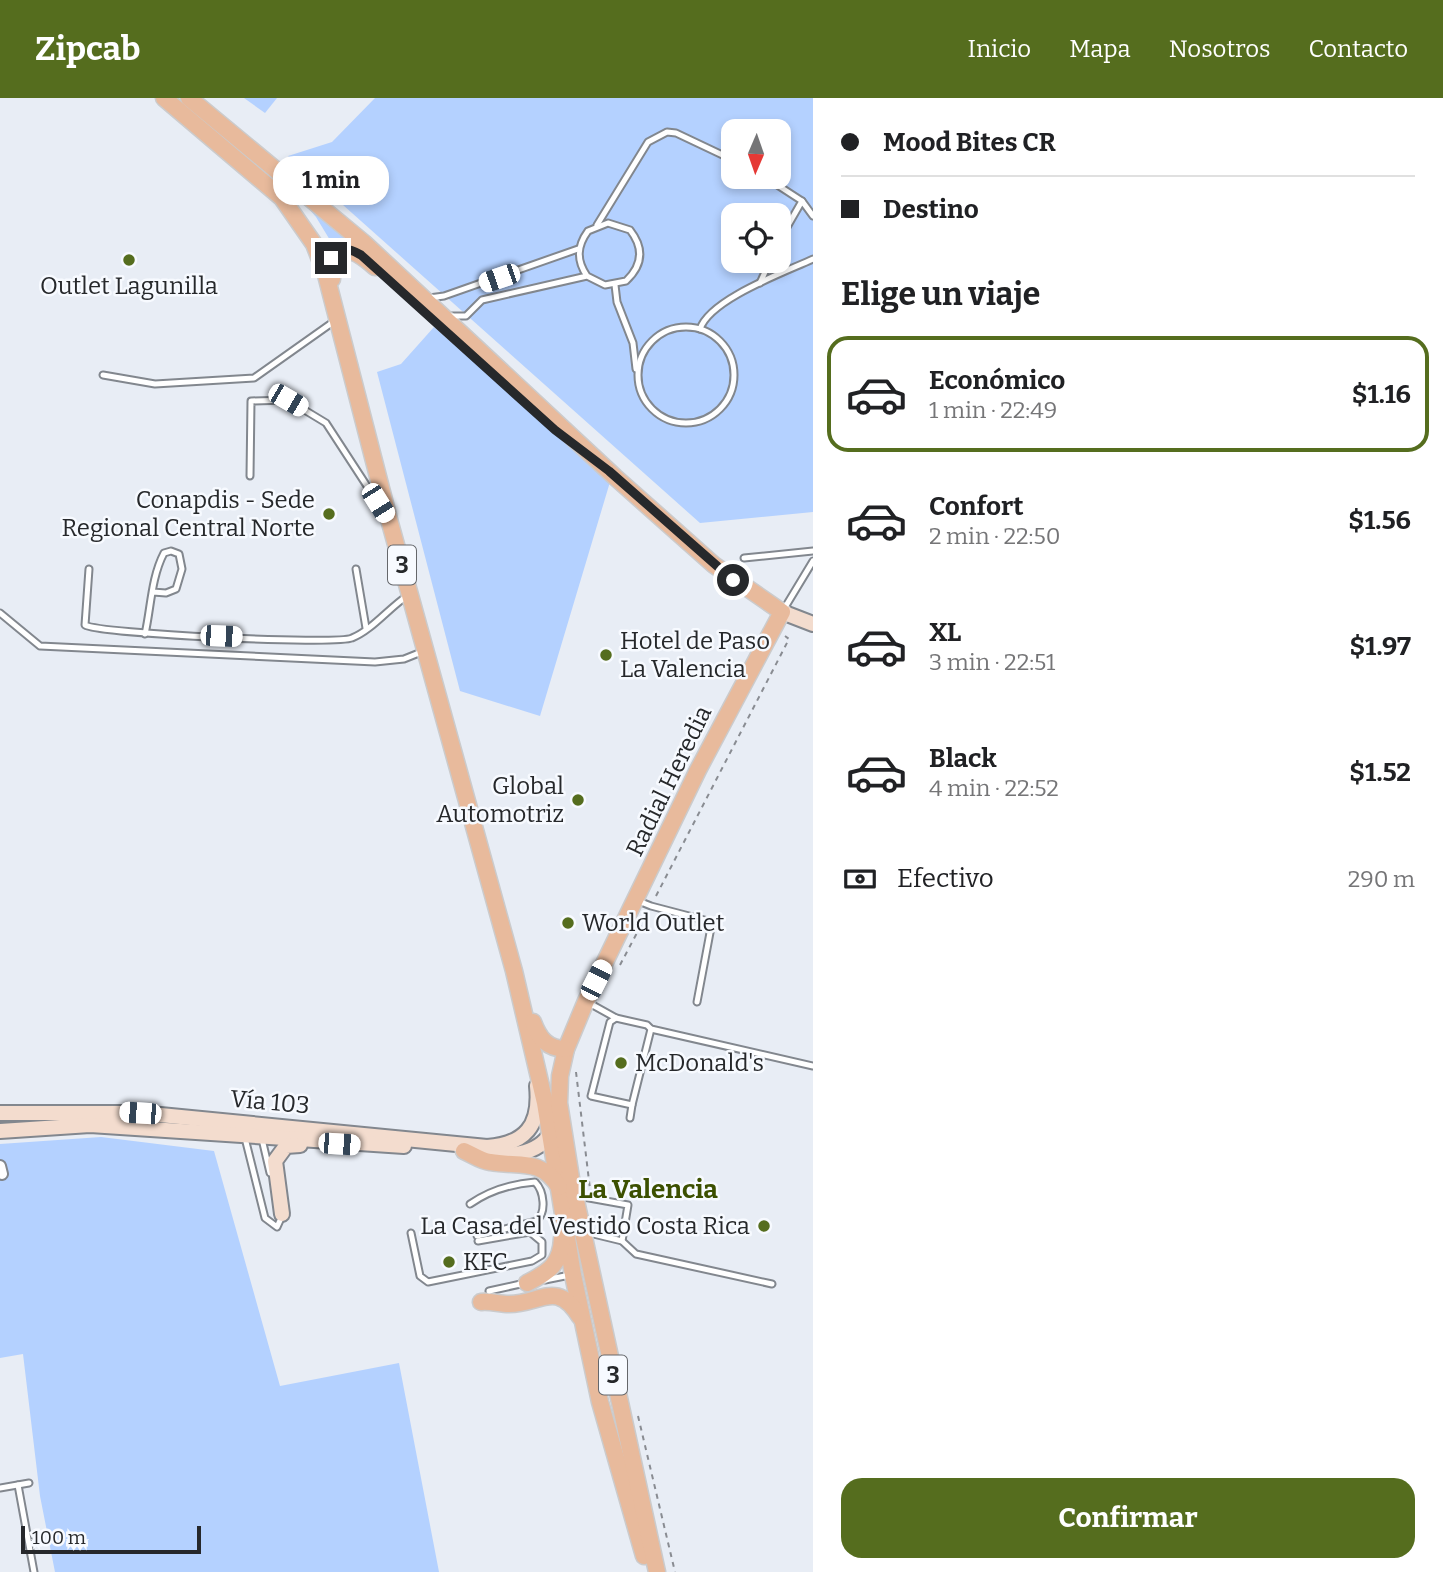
<!DOCTYPE html>
<html lang="es">
<head>
<meta charset="utf-8">
<style>
	body { margin:0; font-family:Bitter,serif; background:#f2f2f2; color:#202124; height:100vh; display:flex; flex-direction:column; font-size:26px; white-space:nowrap }
	* { box-sizing:border-box; margin:0 }
	p { font-size:23px; color:#757577 }
	.icon { flex:none; width:38px; height:38px; fill:none; stroke:currentColor; stroke-width:2; stroke-linecap:round; stroke-linejoin:round }
	.map { position:relative; flex:1; overflow:hidden }
	.panel { display:flex; flex-direction:column; background:#fff; width:630px }
	.panel>* { flex:none }
	.guide { display:grid; align-content:center; height:154px; padding:0 28px; background:#fff }
	.needle { width:46px; rotate:182deg }
	.controls { position:absolute; left:721px; top:21px; display:grid; gap:14px }
	.controls a { display:grid; place-items:center; width:70px; height:70px; border-radius:14px; background:#fff; box-shadow:0 4px 10px #0003; font-size:35px }
	.scale { position:absolute; left:21px; bottom:18px; width:180px; box-sizing:border-box; padding-left:7px; border:4px solid #26282b; border-top:0; font-size:19px; line-height:24px; white-space:nowrap; color:#26282b; -webkit-text-stroke:5px #f7faff; paint-order:stroke }
	.end { position:absolute; width:32px; height:32px; margin:-16px; border:9px solid #26282b; background:#fff; box-shadow:0 0 0 4px #fff }
	.from { border-radius:50% }
	.bubble { position:absolute; height:49px; border-radius:21px; background:#fff; box-shadow:0 4px 10px #0003; font-size:23px; font-weight:700; line-height:49px; text-align:center }
	.car { position:absolute; width:21px; height:42px; margin:-21px -10px; border-radius:9px; box-shadow:0 0 5px 2px #0007; background:linear-gradient(#fff 24%,#345 0 40%,#fff 0 76%,#345 0 86%,#fff 0) }
	.guide b { display:flex; align-items:center; gap:24px; height:66px; font-size:26px }
	.guide b+b { border-top:2px solid #e0e0e0 }
	.guide i { width:18px; height:18px; background:#202124 }
	ul { padding:0; list-style:none }
	li { display:flex; align-items:center; gap:21px; height:116px; margin:0 14px 10px; padding:0 14px; border:4px solid transparent; border-radius:21px }
	li div { flex:1 }
	li b { display:block; font-size:26px }
	li em { font-style:normal; font-weight:700 }
	li.current { border-color:#556d1e }
	li>.icon { width:63px; height:63px; stroke-width:1.5 }
	h2 { padding:0 28px; font-size:32px; line-height:84px }
	.pay { display:flex; align-items:center; gap:18px; height:77px; padding:0 28px; font-size:26px }
	.pay p { margin-inline-start:auto }
	.cta { display:flex; gap:14px; margin-top:auto; padding:14px 28px }
	.cta a { flex:1; height:80px; border-radius:21px; background:#556d1e; color:#fff; font-size:28px; font-weight:700; line-height:80px; text-align:center }
	header { display:flex; align-items:center; gap:42px; box-sizing:border-box; height:98px; padding:0 35px; background:#556d1e; color:#fff }
	header strong { font-size:33px }
	nav { display:flex; gap:38px; margin-inline-start:auto; font-size:24px }
	main { display:flex; flex:1; min-height:0 }
	.map>svg:first-child { display:block }
	.green { fill:#b4d1ff; fill-rule:evenodd }
	.lines { fill:none; stroke-linecap:round; stroke-linejoin:round }
	.service-casing { stroke:#82878e; stroke-width:9 }
	.minor-casing { stroke:#82878e; stroke-width:14 }
	.secondary-casing { stroke:#82878e; stroke-width:18 }
	.primary-casing { stroke:#cbcbcc; stroke-width:19 }
	.path { stroke:#898c92; stroke-width:2; stroke-dasharray:5 5; stroke-linecap:butt }
	.service { stroke:#fff; stroke-width:5 }
	.minor { stroke:#fff; stroke-width:10 }
	.secondary { stroke:#f3dcce; stroke-width:14 }
	.primary { stroke:#e8ba9c; stroke-width:16 }
	.route { stroke:#26282b; stroke-width:9 }
	.poi-dot { fill:#556d1e; stroke:#f7faff; stroke-width:2.5 }
	.labels { text-anchor:middle; stroke-width:5; stroke-linejoin:round; paint-order:stroke }
	.shield { fill:#f7faff; stroke:#65676b; stroke-width:2 }
	.shield-label { font-size:23px; font-weight:bold; fill:#26282b }
	.poi-label { font-size:24px; fill:#26282b; stroke:#f7faff; text-anchor:start }
	.street-label { font-size:24px; fill:#26282b; stroke:#f7faff }
	.neighbourhood-label { font-size:26px; font-weight:bold; fill:#3c5001; stroke:#f7faff }
</style>
</head>
<body>
<header>
<strong>Zipcab</strong>
<nav><a>Inicio</a><a>Mapa</a><a>Nosotros</a><a>Contacto</a></nav>
</header>
<main>
<div class="map">
<svg width="813" height="1474" viewBox="0 0 813 1474">
	<rect width="100%" height="100%" fill="#e8edf5"/>
	<g class="green">
		<path d="M244,0H277L265,15Z"/>
		<path d="M375,0H813V414L700,425L288,58L332,44ZM733,33H779V79H733ZM733,117H779V163H733Z"/>
		<path d="M285,83L361,144L336,152L316,119Z"/>
		<path d="M434,229L610,384L540,618L460,593L377,274L401,266Z"/>
		<path d="M101,1039L214,1053L280,1288L399,1265L439,1474H55L40,1398L23,1256L0,1260V1046Z"/>
	</g>
	<g class="lines">
		<g class="service-casing">
			<g id="service">
				<path d="M765,79L802,103"/>
				<path d="M597,127L648,44L667,34L676,35L733,62"/>
				<path d="M779,143L802,103L813,118"/>
				<path d="M760,185L770,163"/>
				<path d="M615,187L617,204L633,245L636,271"/>
				<path d="M429,200L444,198L578,151"/>
				<path d="M447,218H466L482,202L587,178L605,187L626,183C643,167 644,150 630,132L608,125L588,133C577,148 576,162 587,178"/>
				<circle cx="686" cy="277" r="48"/>
				<path d="M700,231C710,201 785,174 813,161"/>
				<path d="M103,277L155,286L254,280L336,222"/>
				<path d="M250,378L251,303L288,302L326,325L380,408"/>
				<path d="M744,460L813,453"/>
				<path d="M89,471L85,527C100,536 336,547 352,540C372,532 389,510 407,498"/>
				<path d="M356,471L366,530"/>
				<path d="M784,511L813,463"/>
				<path d="M0,515L40,548L375,564L404,561L424,553"/>
				<path d="M145,536C151,510 151,480 164,455L171,453L179,456L182,471L176,491L166,495L153,494"/>
				<path d="M636,802L651,808L712,824L697,904"/>
				<path d="M589,905L616,920L647,927L651,931L813,968"/>
				<path d="M616,920L610,924L591,998L632,1007L651,931"/>
				<path d="M630,1020L632,1007"/>
				<path d="M245,1040L265,1120L277,1129L282,1118"/>
				<path d="M262,1041L270,1075"/>
				<path d="M578,1098L628,1107L622,1143"/>
				<path d="M470,1106C490,1092 510,1086 535,1084C544,1093 547,1115 536,1123L477,1138"/>
				<path d="M585,1134L622,1143L636,1156L772,1186"/>
				<path d="M411,1135L420,1178L428,1184L532,1163L542,1157V1144L530,1134L478,1143"/>
				<path d="M545,1182L570,1177"/>
				<path d="M489,1193L525,1185"/>
				<path d="M18,1387L34,1474"/>
				<path d="M0,1390L29,1385"/>
			</g>
		</g>
		<g class="minor-casing">
			<path id="minor" d="M0,1068L2,1076"/>
		</g>
		<g class="secondary-casing">
			<g id="secondary">
				<path d="M782,514L813,526"/>
				<path d="M0,1015H140L487,1049C525,1046 541,1028 537,988"/>
				<path d="M0,1033L90,1027L404,1048"/>
				<path d="M486,1056C511,1059 543,1056 553,1030"/>
				<path d="M282,1116L275,1063L286,1048L300,1047"/>
			</g>
		</g>
		<g class="primary-casing">
			<g id="primary">
				<path d="M164,0L282,100L314,146L326,177L390,425L514,873L545,1005L573,1177L600,1304L644,1458"/>
				<path d="M189,0L364,145L615,379L714,467L782,514L698,672L586,903L566,951L560,978L559,1005L571,1080L657,1474"/>
				<path d="M332,181C325,138 352,149 375,169"/>
				<path d="M533,924C539,940 547,951 566,951"/>
				<path d="M464,1053C473,1057 481,1063 490,1064C520,1069 541,1060 559,1089"/>
				<path d="M527,1185C549,1174 561,1166 562,1140"/>
				<path d="M481,1204C491,1203 499,1206 509,1206C541,1206 556,1181 580,1219"/>
			</g>
		</g>
		<g class="path">
			<path d="M656,798L789,541L785,538"/>
			<path d="M620,867L647,816"/>
			<path d="M576,974L590,1091"/>
			<path d="M638,1318L675,1474"/>
		</g>
		<use href="#service" class="service"/>
		<use href="#minor" class="minor"/>
		<use href="#secondary" class="secondary"/>
		<use href="#primary" class="primary"/>
	</g>
	<g class="lines">
		<path class="route" d="M331,160C339,147 349,150 361,157L555,332L609,373L733,482"/>
	</g>
	<g class="poi-dot">
		<circle cx="129" cy="162" r="7"/>
		<circle cx="329" cy="416" r="7"/>
		<circle cx="606" cy="557" r="7"/>
		<circle cx="578" cy="702" r="7"/>
		<circle cx="568" cy="825" r="7"/>
		<circle cx="621" cy="965" r="7"/>
		<circle cx="764" cy="1128" r="7"/>
		<circle cx="449" cy="1164" r="7"/>
	</g>
	<g class="labels">
		<g class="shield">
			<rect x="388" y="447.5" width="28" height="39" rx="5"/>
			<rect x="599" y="1257.5" width="28" height="39" rx="5"/>
		</g>
		<g class="shield-label">
			<text x="402" y="475">3</text>
			<text x="613" y="1285">3</text>
		</g>
		<g class="poi-label">
			<text x="129" y="196" text-anchor="middle">Outlet Lagunilla</text>
			<text x="315" y="410" text-anchor="end">Conapdis - Sede<tspan x="315" dy="28">Regional Central Norte</tspan></text>
			<text x="620" y="551">Hotel de Paso<tspan x="620" dy="28">La Valencia</tspan></text>
			<text x="564" y="696" text-anchor="end">Global<tspan x="564" dy="28">Automotriz</tspan></text>
			<text x="582" y="833">World Outlet</text>
			<text x="635" y="973">McDonald's</text>
			<text x="750" y="1136" text-anchor="end">La Casa del Vestido Costa Rica</text>
			<text x="463" y="1172">KFC</text>
		</g>
		<g class="street-label">
			<text transform="translate(669 683) rotate(-64)" y="8">Radial Heredia</text>
			<text transform="translate(270 1004) rotate(5)" y="8">Vía 103</text>
		</g>
		<g class="neighbourhood-label">
			<text x="648" y="1100">La Valencia</text>
		</g>
	</g>
</svg>
<div class="controls">
<a><svg class="needle" viewBox="-14 -14 28 28"><path d="M0-13l5 13h-10z" fill="#e53935"/><path d="M0 13l5-13h-10z" fill="#757577"/></svg></a>
<a><svg class="icon" aria-label="locate" viewBox="0 0 24 24"><circle cx="12" cy="12" r="6"/><path d="M12 2v4M12 18v4M2 12h4M18 12h4"/></svg></a>
</div>
<div class="scale">100 m</div>
<i class="end from" style="left:733px;top:482px"></i>
<i class="end" style="left:331px;top:160px"></i>
<div class="bubble" style="left:273px;top:58px;width:116px">1 min</div>
<i class="car" style="left:499px;top:180px;rotate:251deg"></i>
<i class="car" style="left:288px;top:302px;rotate:120deg"></i>
<i class="car" style="left:378px;top:405px;rotate:148deg"></i>
<i class="car" style="left:221px;top:538px;rotate:92deg"></i>
<i class="car" style="left:596px;top:882px;rotate:27deg"></i>
<i class="car" style="left:140px;top:1015px;rotate:274deg"></i>
<i class="car" style="left:339px;top:1046px;rotate:94deg"></i>
</div>
<section class="panel">
<div class="guide">
<b><i class="from"></i>Mood Bites CR</b>
<b><i></i>Destino</b>
</div>
<h2>Elige un viaje</h2>
<ul>
<li class="current"><svg class="icon" aria-label="car" viewBox="0 0 24 24"><path d="M5 17H2v-5l4-1 3-4h7l3 4 3 1v5h-3M9 17h6M6 11h13"/><circle cx="7" cy="17" r="2"/><circle cx="17" cy="17" r="2"/></svg><div><b>Económico</b><p>1 min · 22:49</p></div><em>$1.16</em></li>
<li><svg class="icon" aria-label="car" viewBox="0 0 24 24"><path d="M5 17H2v-5l4-1 3-4h7l3 4 3 1v5h-3M9 17h6M6 11h13"/><circle cx="7" cy="17" r="2"/><circle cx="17" cy="17" r="2"/></svg><div><b>Confort</b><p>2 min · 22:50</p></div><em>$1.56</em></li>
<li><svg class="icon" aria-label="car" viewBox="0 0 24 24"><path d="M5 17H2v-5l4-1 3-4h7l3 4 3 1v5h-3M9 17h6M6 11h13"/><circle cx="7" cy="17" r="2"/><circle cx="17" cy="17" r="2"/></svg><div><b>XL</b><p>3 min · 22:51</p></div><em>$1.97</em></li>
<li><svg class="icon" aria-label="car" viewBox="0 0 24 24"><path d="M5 17H2v-5l4-1 3-4h7l3 4 3 1v5h-3M9 17h6M6 11h13"/><circle cx="7" cy="17" r="2"/><circle cx="17" cy="17" r="2"/></svg><div><b>Black</b><p>4 min · 22:52</p></div><em>$1.52</em></li>
</ul>
<div class="pay"><svg class="icon" aria-label="cash" viewBox="0 0 24 24"><path d="M3 7h18v10H3z"/><circle cx="12" cy="12" r="2"/></svg>Efectivo<p>290 m</p></div>
<div class="cta"><a>Confirmar</a></div>
</section>
</main>
</body>
</html>
